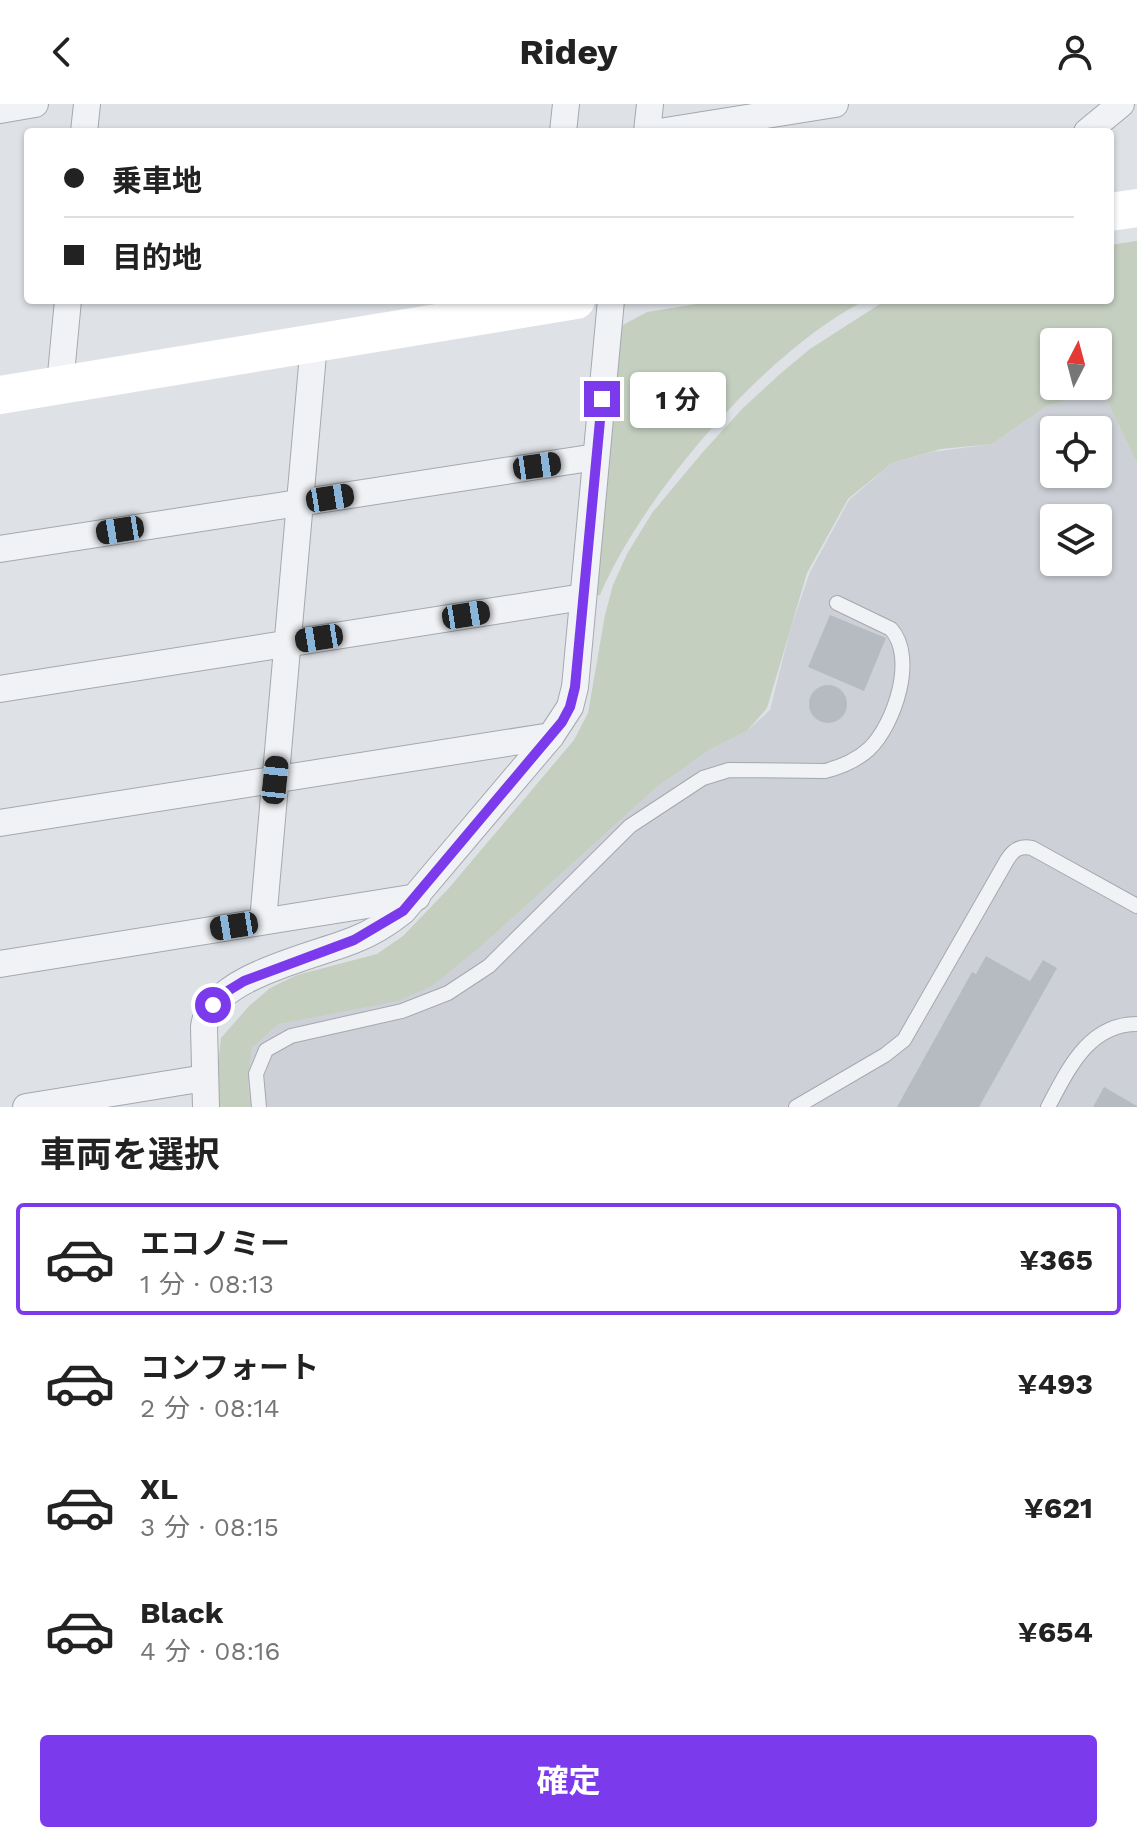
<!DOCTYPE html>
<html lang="ja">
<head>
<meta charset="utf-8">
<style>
	body { margin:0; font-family:"Work Sans","Noto Sans JP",sans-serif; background:#f2f2f2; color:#222; height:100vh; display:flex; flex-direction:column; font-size:30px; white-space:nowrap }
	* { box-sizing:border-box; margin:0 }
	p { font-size:26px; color:#767676 }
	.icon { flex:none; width:44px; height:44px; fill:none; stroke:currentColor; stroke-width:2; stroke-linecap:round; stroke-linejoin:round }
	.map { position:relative; height:1003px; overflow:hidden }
	.details { display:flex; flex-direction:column; background:#fff; flex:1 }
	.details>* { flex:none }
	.top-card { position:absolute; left:24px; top:24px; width:1090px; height:176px; border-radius:8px; box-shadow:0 2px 6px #0004; display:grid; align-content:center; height:176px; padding:0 40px; background:#fff }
	.needle { width:52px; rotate:6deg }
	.controls { position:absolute; left:1040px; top:224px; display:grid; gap:16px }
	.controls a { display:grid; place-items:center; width:72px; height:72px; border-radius:8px; background:#fff; box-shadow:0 2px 6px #0004; font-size:40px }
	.end { position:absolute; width:36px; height:36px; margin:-18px; border:10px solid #7c3aed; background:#fff; box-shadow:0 0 0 4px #fff }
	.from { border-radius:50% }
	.bubble { position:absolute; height:56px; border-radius:8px; background:#fff; box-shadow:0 2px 6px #0004; font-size:26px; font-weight:700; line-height:56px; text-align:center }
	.car { position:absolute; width:24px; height:48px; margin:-24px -12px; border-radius:10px; box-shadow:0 0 6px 2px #0007; background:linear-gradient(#222 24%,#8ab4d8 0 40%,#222 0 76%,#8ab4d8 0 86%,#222 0) }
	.top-card b { display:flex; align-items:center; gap:28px; height:76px; font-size:30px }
	.top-card b+b { border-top:2px solid #e0e0e0 }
	.top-card i { width:20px; height:20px; background:#222 }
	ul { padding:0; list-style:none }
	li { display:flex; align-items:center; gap:24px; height:112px; margin:0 16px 12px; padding:0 24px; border:4px solid transparent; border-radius:8px }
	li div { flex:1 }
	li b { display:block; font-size:30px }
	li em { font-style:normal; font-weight:700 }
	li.current { border-color:#7c3aed }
	li>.icon { width:72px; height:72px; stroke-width:1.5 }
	h2 { padding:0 40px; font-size:36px; line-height:96px }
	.cta { display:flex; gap:16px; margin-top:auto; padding:16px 40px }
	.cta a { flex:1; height:92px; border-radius:8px; background:#7c3aed; color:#fff; font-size:32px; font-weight:700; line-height:92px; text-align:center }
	header { display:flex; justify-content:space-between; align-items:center; height:104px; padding:0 40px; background:#fff; font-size:36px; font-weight:700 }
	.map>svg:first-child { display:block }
	.built { fill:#cdd1d7; fill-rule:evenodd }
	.green { fill:#c4cfc0; fill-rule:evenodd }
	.building { fill:#b6bbc2 }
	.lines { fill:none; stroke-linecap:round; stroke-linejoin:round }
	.lane-casing { stroke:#a4a9af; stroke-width:16 }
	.street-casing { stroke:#a4a9af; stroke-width:28 }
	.lane { stroke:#f0f2f5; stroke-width:14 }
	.street { stroke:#f0f2f5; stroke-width:26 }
	.secondary { stroke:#fff; stroke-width:38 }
	.route { stroke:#7c3aed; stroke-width:10 }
</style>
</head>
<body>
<header><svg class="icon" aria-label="back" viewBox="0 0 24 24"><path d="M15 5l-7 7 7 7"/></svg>Ridey<svg class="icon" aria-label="person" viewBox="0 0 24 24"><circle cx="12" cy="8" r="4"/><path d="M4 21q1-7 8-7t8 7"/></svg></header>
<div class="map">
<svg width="1137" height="1003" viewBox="0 0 1137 1003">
	<rect width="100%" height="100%" fill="#dee2e6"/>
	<path class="built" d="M1081,292H1095L1107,297L1137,359V1003H251L248,979L252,944L279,920L338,907L486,838L657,683L711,645L747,627L770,606L790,526L810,468L849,396L892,359L932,348L992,340L1047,302ZM1054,326H1098V370H1054ZM1054,414H1098V458H1054Z"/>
	<g class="green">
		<path d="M1137,137V359L1107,297L1095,292H1081L1047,302L992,340L941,345L892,359L848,395L807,469L767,604L747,627L711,645L657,683L486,838L432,882L398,897L279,920L252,944L248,979L251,1003H219L218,960L221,934L249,902L270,884L297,871L377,850L403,832L449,784L574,636L588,609L605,511L613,481L627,450L652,409L702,349L743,304L781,269L810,245L886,196H1110V141ZM1054,238H1098V282H1054Z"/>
		<path d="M722,196H866C767,245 643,390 600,491L594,492L620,228L623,221L647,208Z"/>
	</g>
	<g class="building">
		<path d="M830,511L886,534L864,587L808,563Z"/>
		<circle cx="828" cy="600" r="19"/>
		<path d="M986,852L1030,877L1043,856L1057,864L979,1003H897L972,868L976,870Z"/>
		<path d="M1104,983L1137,1002V1003H1093Z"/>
	</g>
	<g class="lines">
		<g class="lane-casing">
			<g id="lane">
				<path d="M259,1003L256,970L266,946L291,932L402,907L448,889L489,862L630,722L703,674L729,666L825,667C841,663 857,656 869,645C894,621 917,554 891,525L837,499"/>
				<path d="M796,1003L885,951L904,936L1007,756C1013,746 1020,741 1032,744L1137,802"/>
				<path d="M1048,1003C1068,966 1088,920 1137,920"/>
			</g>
		</g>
		<g class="street-casing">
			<g id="street">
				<path d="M0,6L35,0"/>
				<path d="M84,28L87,0"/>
				<path d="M563,28L566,0"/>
				<path d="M647,28L650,0"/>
				<path d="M659,28L835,0"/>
				<path d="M1087,28L1121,0"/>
				<path d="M60,281L68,196"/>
				<path d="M0,445L596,353"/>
				<path d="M0,585L583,493"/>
				<path d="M0,719L551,632"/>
				<path d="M263,817L314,239"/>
				<path d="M0,860L417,793"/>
				<path d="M26,1003L205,974"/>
				<path d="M206,1003L204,923C209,873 315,852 354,836C372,829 388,819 403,807L551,632L570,603L575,583L611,196"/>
			</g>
		</g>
		<use href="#lane" class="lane"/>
		<use href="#street" class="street"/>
		<g class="secondary">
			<path d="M1110,108L1137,104"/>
			<path d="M0,291L576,196"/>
		</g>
	</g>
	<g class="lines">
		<path class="route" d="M213,901L226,888L244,877L354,836L403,807L562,618L570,603L575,583L602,295"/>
	</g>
</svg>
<div class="controls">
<a><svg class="needle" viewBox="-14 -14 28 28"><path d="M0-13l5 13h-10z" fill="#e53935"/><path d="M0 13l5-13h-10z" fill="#767676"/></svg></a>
<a><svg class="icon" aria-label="locate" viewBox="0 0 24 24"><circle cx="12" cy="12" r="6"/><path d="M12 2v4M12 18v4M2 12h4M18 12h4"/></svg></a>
<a><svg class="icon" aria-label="layers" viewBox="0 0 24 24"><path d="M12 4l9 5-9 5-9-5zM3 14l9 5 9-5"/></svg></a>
</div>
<i class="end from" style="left:213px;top:901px"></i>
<i class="end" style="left:602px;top:295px"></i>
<div class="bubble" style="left:630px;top:268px;width:96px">1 分</div>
<i class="car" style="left:537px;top:362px;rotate:82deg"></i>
<i class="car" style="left:330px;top:394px;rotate:81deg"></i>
<i class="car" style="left:120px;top:426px;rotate:261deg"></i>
<i class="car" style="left:466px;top:511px;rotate:81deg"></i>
<i class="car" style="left:319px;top:534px;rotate:261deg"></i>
<i class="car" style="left:275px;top:676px;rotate:6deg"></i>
<i class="car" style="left:234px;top:822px;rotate:261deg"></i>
<div class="top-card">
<b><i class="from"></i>乗車地</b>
<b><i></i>目的地</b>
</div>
</div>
<section class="details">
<h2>車両を選択</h2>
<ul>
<li class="current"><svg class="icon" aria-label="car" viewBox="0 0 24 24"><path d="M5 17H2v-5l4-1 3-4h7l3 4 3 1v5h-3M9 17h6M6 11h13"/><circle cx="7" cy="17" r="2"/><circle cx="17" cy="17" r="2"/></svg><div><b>エコノミー</b><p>1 分 · 08:13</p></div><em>¥365</em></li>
<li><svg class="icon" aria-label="car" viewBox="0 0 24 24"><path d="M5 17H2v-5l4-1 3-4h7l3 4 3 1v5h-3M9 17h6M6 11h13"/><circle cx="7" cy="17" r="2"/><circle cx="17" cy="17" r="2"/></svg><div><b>コンフォート</b><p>2 分 · 08:14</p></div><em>¥493</em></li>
<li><svg class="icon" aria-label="car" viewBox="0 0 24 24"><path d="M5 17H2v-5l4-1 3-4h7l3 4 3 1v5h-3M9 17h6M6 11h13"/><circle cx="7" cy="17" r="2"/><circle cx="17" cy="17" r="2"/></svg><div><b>XL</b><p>3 分 · 08:15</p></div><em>¥621</em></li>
<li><svg class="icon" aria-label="car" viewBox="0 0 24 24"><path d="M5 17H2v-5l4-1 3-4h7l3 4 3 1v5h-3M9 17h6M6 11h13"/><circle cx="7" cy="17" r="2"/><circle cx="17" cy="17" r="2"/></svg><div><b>Black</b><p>4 分 · 08:16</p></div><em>¥654</em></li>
</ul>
<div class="cta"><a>確定</a></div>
</section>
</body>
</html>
